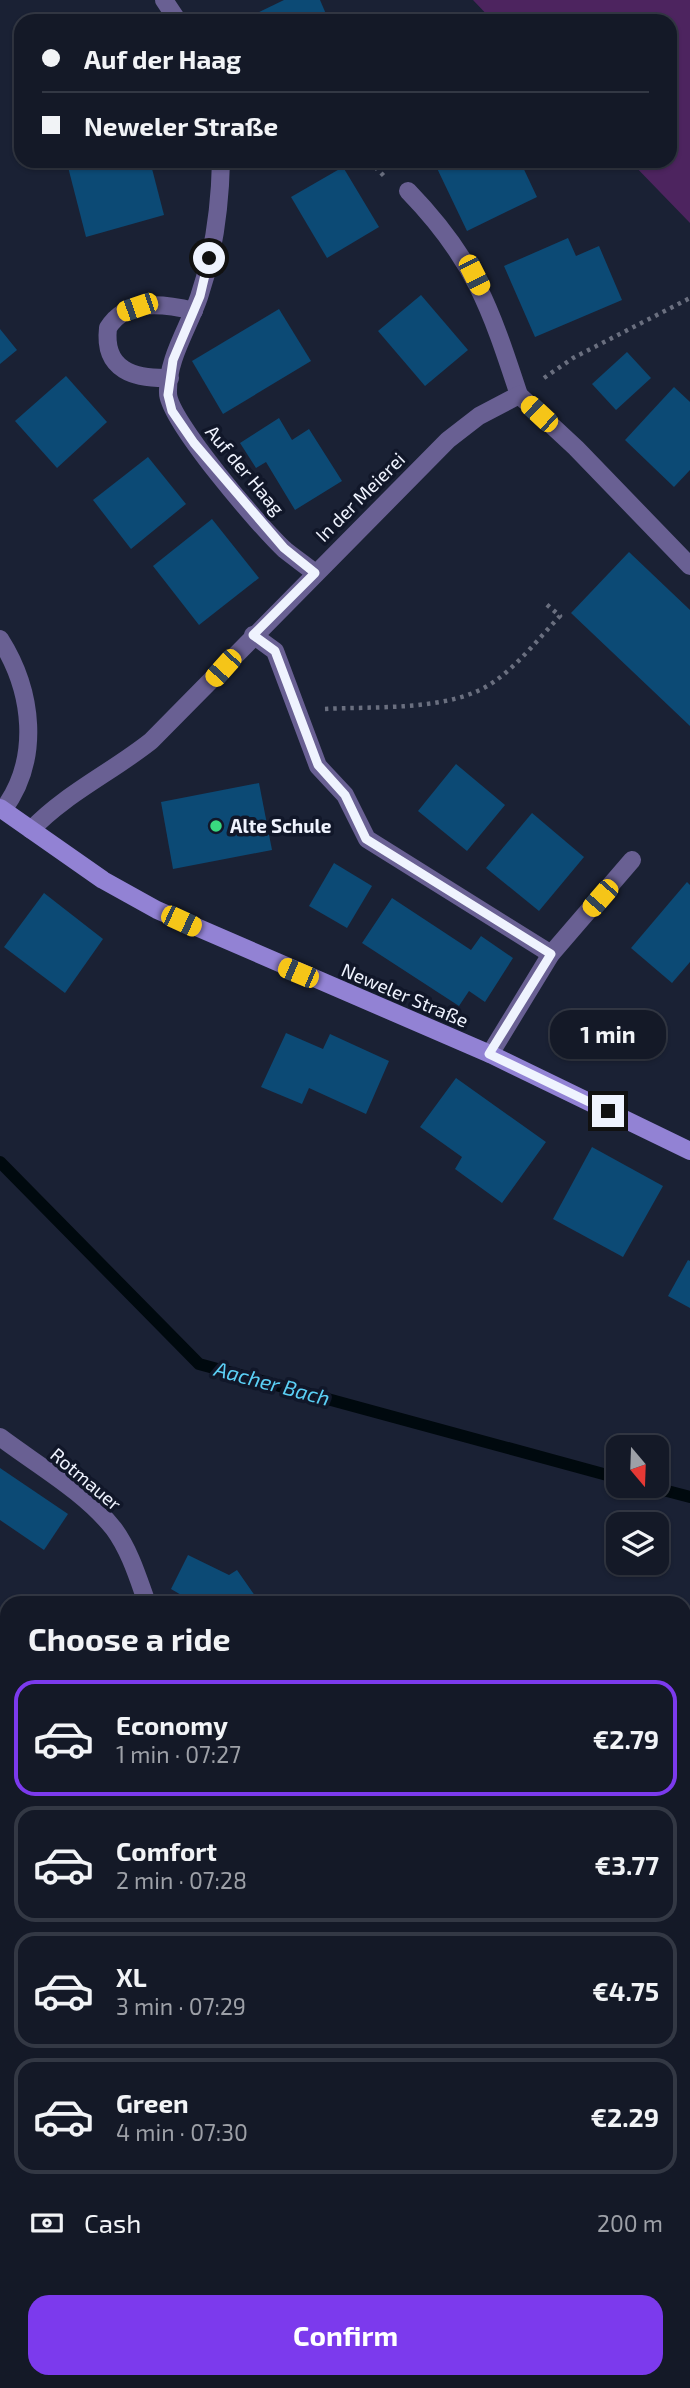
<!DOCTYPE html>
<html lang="en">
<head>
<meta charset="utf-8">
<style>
	body { margin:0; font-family:"Exo 2",sans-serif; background:#1d222f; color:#f1f3f6; height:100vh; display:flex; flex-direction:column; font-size:26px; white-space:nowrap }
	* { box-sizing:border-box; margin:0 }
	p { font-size:23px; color:#9da0a7 }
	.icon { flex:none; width:38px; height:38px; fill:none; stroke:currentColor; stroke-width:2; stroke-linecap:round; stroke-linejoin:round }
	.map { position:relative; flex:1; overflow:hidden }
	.sheet { position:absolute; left:0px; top:1596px; width:691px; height:793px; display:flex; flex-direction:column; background:#141927; border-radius:21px 21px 0 0; box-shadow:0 2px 5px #0004,0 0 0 2px #333844 }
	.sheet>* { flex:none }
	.guide { position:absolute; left:14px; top:14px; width:663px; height:154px; border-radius:21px; box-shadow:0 2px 5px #0004,0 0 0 2px #333844; display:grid; align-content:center; height:154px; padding:0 28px; background:#141927 }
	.needle { width:46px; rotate:161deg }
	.buttons { position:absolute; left:606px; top:1435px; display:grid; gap:14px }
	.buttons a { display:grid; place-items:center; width:63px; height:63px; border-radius:14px; background:#141927; box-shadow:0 2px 5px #0004,0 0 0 2px #333844; font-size:35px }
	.end { position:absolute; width:32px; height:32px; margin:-16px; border:9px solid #eff3fe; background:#111; box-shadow:0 0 0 4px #111 }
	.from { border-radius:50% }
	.bubble { position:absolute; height:49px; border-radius:21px; background:#141927; box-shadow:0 2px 5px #0004,0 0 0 2px #333844; font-size:23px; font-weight:700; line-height:49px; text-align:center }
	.car { position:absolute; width:21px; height:42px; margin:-21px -10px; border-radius:9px; box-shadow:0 0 5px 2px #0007; background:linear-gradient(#f5c518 24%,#345 0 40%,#f5c518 0 76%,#345 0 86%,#f5c518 0) }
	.guide b { display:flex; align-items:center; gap:24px; height:66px; font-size:26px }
	.guide b+b { border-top:2px solid #333844 }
	.guide i { width:18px; height:18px; background:#f1f3f6 }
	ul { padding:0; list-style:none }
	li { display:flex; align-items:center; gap:21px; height:116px; margin:0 14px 10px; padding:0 14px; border:4px solid #333844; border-radius:21px }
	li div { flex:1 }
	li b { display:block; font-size:26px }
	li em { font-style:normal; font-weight:700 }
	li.current { border-color:#7c3aed }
	li>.icon { width:63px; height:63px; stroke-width:1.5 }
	h2 { padding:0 28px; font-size:32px; line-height:84px }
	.pay { display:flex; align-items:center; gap:18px; height:77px; padding:0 28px; font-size:26px }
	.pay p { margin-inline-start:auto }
	.primary-button { display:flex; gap:14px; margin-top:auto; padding:14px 28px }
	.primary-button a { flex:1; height:80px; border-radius:21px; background:#7c3aed; color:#fff; font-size:28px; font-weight:700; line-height:80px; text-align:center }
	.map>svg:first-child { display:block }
	.green { fill:#4d245f }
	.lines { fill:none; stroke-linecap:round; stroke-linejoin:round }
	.stream { stroke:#00090e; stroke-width:12 }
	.building { fill:#0c4a75 }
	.path { stroke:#6a6f7f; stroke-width:4.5; stroke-dasharray:3.5 5; stroke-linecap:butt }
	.lane { stroke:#696093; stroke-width:18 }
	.street { stroke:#696093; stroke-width:18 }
	.secondary { stroke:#9282d4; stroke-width:18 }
	.route { stroke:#eff3fe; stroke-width:9 }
	.poi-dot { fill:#39d87f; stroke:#111729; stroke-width:2.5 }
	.labels { text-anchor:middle; stroke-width:7; stroke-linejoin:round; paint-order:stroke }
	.street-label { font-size:19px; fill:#eff3fe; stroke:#111729 }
	.poi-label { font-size:19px; font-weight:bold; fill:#eff3fe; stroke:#111729; text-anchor:start }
	.water-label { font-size:21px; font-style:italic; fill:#5bd0f6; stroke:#111729 }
</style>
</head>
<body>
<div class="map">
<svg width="690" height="2388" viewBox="0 0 690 2388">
	<rect width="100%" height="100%" fill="#1a2134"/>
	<path class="green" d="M473,0H690V223L630,161H670V21H493Z"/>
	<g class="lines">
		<g class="stream">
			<path d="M0,1162L199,1364L618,1478"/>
			<path d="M648,1486L690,1497"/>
		</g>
	</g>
	<g class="building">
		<path d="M284,0H320L329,21H251L249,17Z"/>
		<path d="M76,161H150L164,215L86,237L67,163Z"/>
		<path d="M520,161L537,197L467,231L434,162Z"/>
		<path d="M343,167L379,227L327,258L291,197Z"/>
		<path d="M568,238L576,256L599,246L622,300L535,337L504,266Z"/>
		<path d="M421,295L468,350L425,386L378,331Z"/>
		<path d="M279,309L311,361L223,414L192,361Z"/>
		<path d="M0,329L17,350L0,364Z"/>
		<path d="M627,352L651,378L616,410L592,384Z"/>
		<path d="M66,376L107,422L57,468L15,421Z"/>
		<path d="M674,387L690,402V470L674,487L625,440Z"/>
		<path d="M279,418L292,440L309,429L342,481L295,510L266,462L256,468L240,443Z"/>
		<path d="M148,457L186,504L131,549L93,500Z"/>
		<path d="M212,519L259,578L199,625L153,566Z"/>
		<path d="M629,552L690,610V726L571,613Z"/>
		<path d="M456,764L505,805L467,851L418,811Z"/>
		<path d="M259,783L272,850L173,869L161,802Z"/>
		<path d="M532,813L584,857L539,911L486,868Z"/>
		<path d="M334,863L372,886L347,928L309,906Z"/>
		<path d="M687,882L690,885V962L672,983L631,948Z"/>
		<path d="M44,893L103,939L65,993L4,947Z"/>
		<path d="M392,898L471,950L481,936L513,958L485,1002L469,991L459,1006L362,943Z"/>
		<path d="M286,1033L323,1049L330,1034L389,1061L366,1114L309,1088L302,1104L261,1087Z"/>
		<path d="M456,1078L546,1142L502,1203L455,1169L462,1157L420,1127Z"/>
		<path d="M592,1147L663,1186L623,1257L553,1219Z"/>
		<path d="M688,1260L690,1261V1308L668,1296Z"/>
		<path d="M0,1468L68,1514L44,1550L0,1520Z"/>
		<path d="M188,1555L229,1575L237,1570L260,1603H195L171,1589Z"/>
		<path d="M684,1813L690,1814V1881L684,1879Z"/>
		<path d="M0,2223L7,2226L0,2253Z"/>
		<path d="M231,2382H307L304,2388H231Z"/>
		<path d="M340,2382H411L428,2388H338Z"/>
		<path d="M633,2382H663L660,2388H648Z"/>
	</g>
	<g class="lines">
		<g class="path">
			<path d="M369,161L384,176"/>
			<path d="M544,378L573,358L690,298"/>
			<path d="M325,709C375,706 453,712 495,681C519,664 539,638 560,616L545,603"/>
		</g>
		<g class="lane">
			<path d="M408,191C474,259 490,307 519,395"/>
			<path d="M253,635L275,651L318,766L345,795L367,839L551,954"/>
			<path d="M490,1054L551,954L632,860"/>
			<path d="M684,1919H690"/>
			<path d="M684,2058L690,2061"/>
		</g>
		<g class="street">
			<path d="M164,0L178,21"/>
			<path d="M221,161C220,208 214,253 199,297C188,329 167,359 168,393C168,420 262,529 285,550C295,558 305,565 315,573"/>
			<path d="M170,378C135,379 103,371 108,328C126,298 165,304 194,311"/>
			<path d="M0,639C33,691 41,759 3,810"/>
			<path d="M31,830C65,794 112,772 151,741L448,440L479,416L519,395L576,448L690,566"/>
			<path d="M0,1437C37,1465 85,1492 114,1529C130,1551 138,1578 147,1603"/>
			<path d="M684,2110L690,2118"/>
			<path d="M0,2166L7,2169"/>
			<path d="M522,2382L538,2388"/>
		</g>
		<path class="secondary" d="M0,808L103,880L157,910L490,1054L690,1151"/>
	</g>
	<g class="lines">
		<path class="route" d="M209,258L200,296L173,360L168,395L172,411L194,443L284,548L315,573L253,635L275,651L318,765L345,795L366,839L551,954L489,1054L608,1111"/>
	</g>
	<circle class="poi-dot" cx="216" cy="826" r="7"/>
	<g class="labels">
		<g class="street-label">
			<text transform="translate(245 470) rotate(50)" y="7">Auf der Haag</text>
			<text transform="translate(360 497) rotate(-45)" y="7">In der Meierei</text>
			<text transform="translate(405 995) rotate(23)" y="7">Neweler Straße</text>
			<text transform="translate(86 1479) rotate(40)" y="7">Rotmauer</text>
		</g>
		<g class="poi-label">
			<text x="230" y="833">Alte Schule</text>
		</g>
		<g class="water-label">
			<text transform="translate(272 1384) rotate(15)" y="7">Aacher Bach</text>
		</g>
	</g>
</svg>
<div class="buttons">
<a><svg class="needle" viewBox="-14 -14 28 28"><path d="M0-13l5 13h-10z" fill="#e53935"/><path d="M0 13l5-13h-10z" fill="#9da0a7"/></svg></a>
<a><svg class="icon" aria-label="layers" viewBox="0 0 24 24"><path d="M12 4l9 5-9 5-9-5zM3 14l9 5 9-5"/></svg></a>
</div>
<i class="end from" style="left:209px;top:258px"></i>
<i class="end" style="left:608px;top:1111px"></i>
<div class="bubble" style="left:550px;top:1010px;width:116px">1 min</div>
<i class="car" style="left:474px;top:275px;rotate:153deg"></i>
<i class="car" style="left:137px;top:307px;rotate:251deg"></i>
<i class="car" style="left:539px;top:414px;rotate:313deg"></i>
<i class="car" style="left:223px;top:668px;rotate:222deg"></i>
<i class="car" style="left:600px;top:898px;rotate:221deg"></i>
<i class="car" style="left:181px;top:921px;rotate:115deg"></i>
<i class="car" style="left:298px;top:973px;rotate:293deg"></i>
<div class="guide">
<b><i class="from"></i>Auf der Haag</b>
<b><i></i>Neweler Straße</b>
</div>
<section class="sheet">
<h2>Choose a ride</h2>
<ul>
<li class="current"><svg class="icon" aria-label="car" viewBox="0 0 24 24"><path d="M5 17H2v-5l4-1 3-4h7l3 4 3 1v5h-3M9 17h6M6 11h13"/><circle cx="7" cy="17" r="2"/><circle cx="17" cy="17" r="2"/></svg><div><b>Economy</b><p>1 min · 07:27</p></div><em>€2.79</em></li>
<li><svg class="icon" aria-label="car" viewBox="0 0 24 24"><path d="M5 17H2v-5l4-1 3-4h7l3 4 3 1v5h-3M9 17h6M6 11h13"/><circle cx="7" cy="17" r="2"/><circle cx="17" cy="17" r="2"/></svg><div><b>Comfort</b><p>2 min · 07:28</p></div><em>€3.77</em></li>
<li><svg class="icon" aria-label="car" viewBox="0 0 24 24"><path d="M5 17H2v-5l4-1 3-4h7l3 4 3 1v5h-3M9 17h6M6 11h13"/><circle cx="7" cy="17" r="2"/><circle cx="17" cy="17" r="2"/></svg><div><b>XL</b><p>3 min · 07:29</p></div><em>€4.75</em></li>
<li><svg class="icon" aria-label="car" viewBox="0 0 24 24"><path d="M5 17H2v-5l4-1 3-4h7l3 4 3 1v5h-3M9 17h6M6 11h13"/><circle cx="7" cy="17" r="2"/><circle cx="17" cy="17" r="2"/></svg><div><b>Green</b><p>4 min · 07:30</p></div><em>€2.29</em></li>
</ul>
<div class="pay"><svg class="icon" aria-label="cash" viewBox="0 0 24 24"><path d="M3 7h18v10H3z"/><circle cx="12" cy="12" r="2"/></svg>Cash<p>200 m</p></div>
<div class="primary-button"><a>Confirm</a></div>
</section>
</div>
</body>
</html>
